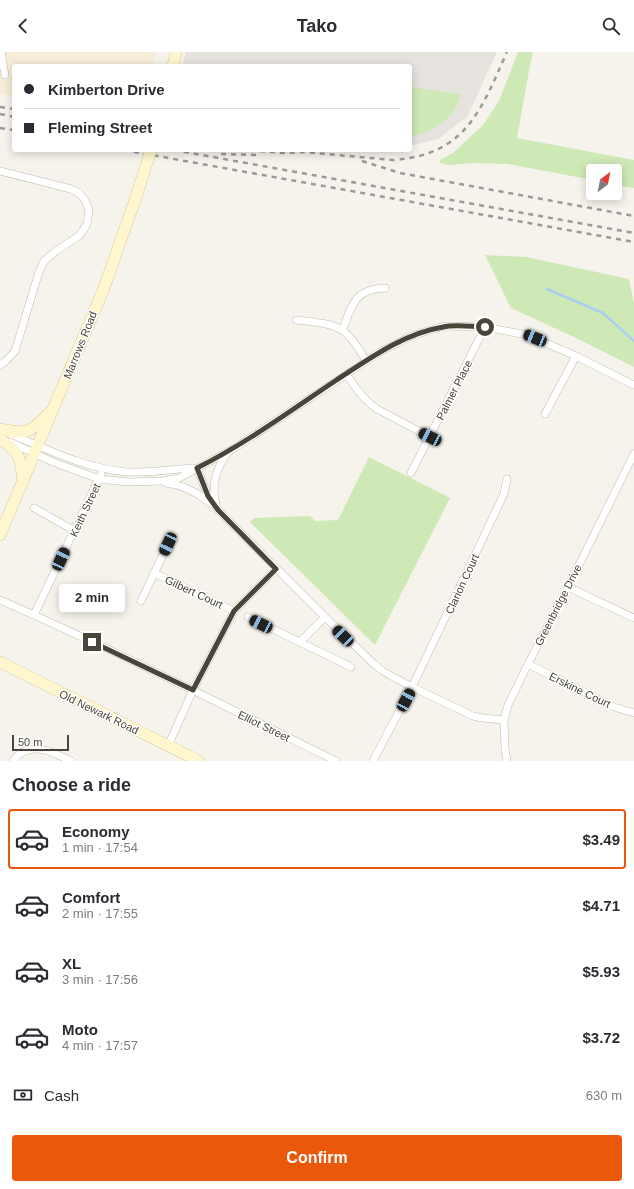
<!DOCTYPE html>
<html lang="en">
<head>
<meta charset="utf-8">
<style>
	body { margin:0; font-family:Arial,sans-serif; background:#f7f7f7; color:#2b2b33; height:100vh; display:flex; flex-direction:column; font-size:15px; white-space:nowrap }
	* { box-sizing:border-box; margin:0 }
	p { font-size:13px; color:#7c7c81 }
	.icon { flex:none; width:22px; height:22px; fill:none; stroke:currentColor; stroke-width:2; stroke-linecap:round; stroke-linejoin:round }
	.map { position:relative; height:709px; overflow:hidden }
	.sheet { display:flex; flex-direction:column; background:#fff; flex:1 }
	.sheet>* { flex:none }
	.guide { position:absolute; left:12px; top:12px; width:400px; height:88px; border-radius:4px; box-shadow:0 2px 10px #0003; display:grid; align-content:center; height:88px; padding:0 12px; background:#fff }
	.needle { width:26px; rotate:32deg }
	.controls { position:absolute; left:586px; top:112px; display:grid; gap:8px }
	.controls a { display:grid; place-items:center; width:36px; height:36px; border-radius:4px; background:#fff; box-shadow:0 2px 10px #0003; font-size:20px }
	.scale { position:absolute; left:12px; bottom:10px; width:57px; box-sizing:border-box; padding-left:4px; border:2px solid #4a4539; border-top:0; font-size:11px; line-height:14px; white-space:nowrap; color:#4a4539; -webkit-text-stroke:3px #fff; paint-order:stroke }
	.end { position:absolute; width:18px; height:18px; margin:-9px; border:5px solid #4a4539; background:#fff; box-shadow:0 0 0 2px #fff }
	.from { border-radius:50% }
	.bubble { position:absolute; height:28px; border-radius:4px; background:#fff; box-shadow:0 2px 10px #0003; font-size:13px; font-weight:800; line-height:28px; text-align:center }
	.car { position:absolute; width:12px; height:24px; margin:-12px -6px; border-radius:5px; box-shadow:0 0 3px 1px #0007; background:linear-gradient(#222 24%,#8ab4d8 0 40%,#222 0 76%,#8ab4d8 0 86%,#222 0) }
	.guide b { display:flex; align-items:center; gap:14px; height:38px; font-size:15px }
	.guide b+b { border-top:1px solid #e1e1e2 }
	.guide i { width:10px; height:10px; background:#2b2b33 }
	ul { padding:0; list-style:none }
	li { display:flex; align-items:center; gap:12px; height:60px; margin:0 8px 6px; padding:0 4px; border:2px solid transparent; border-radius:4px }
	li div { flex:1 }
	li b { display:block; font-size:15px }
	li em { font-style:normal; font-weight:800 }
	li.current { border-color:#ea580c }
	li>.icon { width:36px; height:36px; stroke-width:1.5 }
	h2 { padding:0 12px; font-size:18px; line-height:48px }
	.pay { display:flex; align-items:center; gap:10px; height:44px; padding:0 12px; font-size:15px }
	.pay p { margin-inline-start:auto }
	.cta { display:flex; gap:8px; margin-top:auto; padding:8px 12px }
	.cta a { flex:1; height:46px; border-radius:4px; background:#ea580c; color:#fff; font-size:16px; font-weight:800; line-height:46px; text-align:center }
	header { display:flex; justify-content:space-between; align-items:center; height:52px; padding:0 12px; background:#fff; font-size:18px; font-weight:800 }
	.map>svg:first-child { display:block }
	.commercial { fill:#f6ecd8 }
	.industrial { fill:#e6e2dd }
	.green { fill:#cee9b6 }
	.parking { fill:#e5e3e0 }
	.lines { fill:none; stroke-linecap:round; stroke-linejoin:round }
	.stream { stroke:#aacef0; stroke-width:2.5 }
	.street-casing { stroke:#c1bcae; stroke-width:8 }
	.secondary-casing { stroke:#d5ca9c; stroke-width:12 }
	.street { stroke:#fff; stroke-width:7 }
	.secondary { stroke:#fef6ce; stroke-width:11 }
	.rail { stroke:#9a9a9a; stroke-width:2.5; stroke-dasharray:5 5; stroke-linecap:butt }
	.secondary-bridge-casing { stroke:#d5ca9c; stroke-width:12; stroke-linecap:butt }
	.secondary-bridge { stroke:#fef6ce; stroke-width:11 }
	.route { stroke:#4a4539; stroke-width:5 }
	.labels { text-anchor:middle; stroke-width:3; stroke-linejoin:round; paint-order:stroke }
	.street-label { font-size:11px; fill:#4a4539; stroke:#fff }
</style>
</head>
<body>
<header><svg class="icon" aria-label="back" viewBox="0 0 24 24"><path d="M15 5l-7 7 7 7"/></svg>Tako<svg class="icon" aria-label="search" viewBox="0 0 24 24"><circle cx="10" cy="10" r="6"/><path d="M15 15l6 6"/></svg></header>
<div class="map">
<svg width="634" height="709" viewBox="0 0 634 709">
	<rect width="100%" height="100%" fill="#f6f3ec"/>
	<path class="commercial" d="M0,0H155L152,14H14V45L0,42Z"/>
	<path class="industrial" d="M186,0H497L467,65L438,87L410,94V14H182Z"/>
	<g class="green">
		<path d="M518,0H533L530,13L517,86L634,108V136L615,133V119H593V128L508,112L473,111L449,113L440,111V108L453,101L483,73L499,49Z"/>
		<path d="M410,34L423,37L461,42C459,49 456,56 452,62C444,72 422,84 410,84Z"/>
		<path d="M485,203L526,205L629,227L634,252V315L576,286L511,256Z"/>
		<path d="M369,405L450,446L375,593L250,470L254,466L310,464L315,469L338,468Z"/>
	</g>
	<path class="parking" d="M390,4L418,10L415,23L410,22V14H388Z"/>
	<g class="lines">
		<path class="stream" d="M547,237L603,261L634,289"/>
		<g class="street-casing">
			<g id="street">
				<path d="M1,0L5,23"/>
				<path d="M0,119L71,137L79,141L85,148L89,158L87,172L80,183L56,199L44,209L39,220L15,299L6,309L0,313"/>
				<path d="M296,268C337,273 345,271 366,309"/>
				<path d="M343,277C352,252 355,237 385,236"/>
				<path d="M346,322C355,335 364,348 377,357L430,385"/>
				<path d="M545,362L576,304"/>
				<path d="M10,382C47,397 86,417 127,420C149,421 172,417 194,416"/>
				<path d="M10,390L53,410L99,427L129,430L162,429L179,426L233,397L380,300L411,284L444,274L485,275L527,283L576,304L634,333"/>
				<path d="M197,416L208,444L218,458L325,565L374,612L384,620L412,635L473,664L482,666L504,668"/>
				<path d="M411,421L485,275"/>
				<path d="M166,431C183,433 197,440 210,451"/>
				<path d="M216,452C211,436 216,415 227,402"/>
				<path d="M34,456L75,479"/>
				<path d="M154,521L234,559"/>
				<path d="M568,535L634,566"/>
				<path d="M0,548C114,598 225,654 336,709"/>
				<path d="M141,549L168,492"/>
				<path d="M34,563L101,422"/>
				<path d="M248,565L351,615"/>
				<path d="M300,590L325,565"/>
				<path d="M528,612L614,655L634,661"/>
				<path d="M168,694L193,638L234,559L276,517"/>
				<path d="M13,709C28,687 53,700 71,709"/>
				<path d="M373,709L412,635L504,442L507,427"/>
				<path d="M507,709L505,697L504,668L508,653L528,612L568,535L634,402"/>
			</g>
		</g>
		<g class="secondary-casing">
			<g id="secondary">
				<path d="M173,14L176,0"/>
				<path d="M0,377C30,383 29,381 50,360"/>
				<path d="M0,387C21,401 20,405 23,429"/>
				<path d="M0,483L104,236L135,148"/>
				<path d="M0,610L199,709"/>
			</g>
		</g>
		<use href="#street" class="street"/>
		<use href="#secondary" class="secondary"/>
		<g class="rail">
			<path d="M0,55L14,57"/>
			<path d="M0,62L14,65"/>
			<path d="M0,76L14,78"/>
			<path d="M124,98L634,190"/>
			<path d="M174,98L634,181"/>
			<path d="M250,98L282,101L304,100L393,108C466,103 481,58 507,0"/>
			<path d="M221,102L256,103"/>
			<path d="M362,109L400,121L634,164"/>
		</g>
		<g class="secondary-bridge-casing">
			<path id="secondary-bridge" d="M135,148L151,98"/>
		</g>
		<use href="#secondary-bridge" class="secondary-bridge"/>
	</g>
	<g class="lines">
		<path class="route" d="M92,590L193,638L234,559L276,517L218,458L208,444L197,416C245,392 290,359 335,329C369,307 402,282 443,275C456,272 472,275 485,275"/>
	</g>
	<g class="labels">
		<g class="street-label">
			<text transform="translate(80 293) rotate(-68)" y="4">Marrows Road</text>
			<text transform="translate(454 338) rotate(-63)" y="4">Palmer Place</text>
			<text transform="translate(85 458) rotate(-65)" y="4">Keith Street</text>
			<text transform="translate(462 532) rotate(-65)" y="4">Clarion Court</text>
			<text transform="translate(194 540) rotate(25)" y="4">Gilbert Court</text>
			<text transform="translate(558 553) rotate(-63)" y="4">Greenbridge Drive</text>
			<text transform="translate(580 638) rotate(26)" y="4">Erskine Court</text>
			<text transform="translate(99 660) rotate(26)" y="4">Old Newark Road</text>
			<text transform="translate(264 674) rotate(26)" y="4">Elliot Street</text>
		</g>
	</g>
</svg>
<div class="controls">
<a><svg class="needle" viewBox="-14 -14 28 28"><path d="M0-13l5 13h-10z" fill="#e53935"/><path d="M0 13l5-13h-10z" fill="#7c7c81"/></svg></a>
</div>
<div class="scale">50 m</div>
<i class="end from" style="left:485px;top:275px"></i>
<i class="end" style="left:92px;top:590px"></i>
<div class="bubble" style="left:59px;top:532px;width:66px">2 min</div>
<i class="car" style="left:535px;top:286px;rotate:292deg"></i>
<i class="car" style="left:430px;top:385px;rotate:297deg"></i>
<i class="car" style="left:168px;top:492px;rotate:205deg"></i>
<i class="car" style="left:61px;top:507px;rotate:25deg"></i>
<i class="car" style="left:261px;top:572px;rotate:296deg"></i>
<i class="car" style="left:343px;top:584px;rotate:314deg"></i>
<i class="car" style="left:406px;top:648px;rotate:28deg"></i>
<div class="guide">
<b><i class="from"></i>Kimberton Drive</b>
<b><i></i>Fleming Street</b>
</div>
</div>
<section class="sheet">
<h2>Choose a ride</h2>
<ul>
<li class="current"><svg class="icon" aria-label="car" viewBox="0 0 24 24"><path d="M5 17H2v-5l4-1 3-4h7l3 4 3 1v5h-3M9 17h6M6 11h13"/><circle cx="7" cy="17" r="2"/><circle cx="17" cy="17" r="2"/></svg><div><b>Economy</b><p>1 min · 17:54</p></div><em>$3.49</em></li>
<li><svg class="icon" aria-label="car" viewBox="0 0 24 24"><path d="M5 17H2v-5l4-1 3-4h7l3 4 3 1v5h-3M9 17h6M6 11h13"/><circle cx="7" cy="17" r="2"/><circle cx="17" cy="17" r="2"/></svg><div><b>Comfort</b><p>2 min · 17:55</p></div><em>$4.71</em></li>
<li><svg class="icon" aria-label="car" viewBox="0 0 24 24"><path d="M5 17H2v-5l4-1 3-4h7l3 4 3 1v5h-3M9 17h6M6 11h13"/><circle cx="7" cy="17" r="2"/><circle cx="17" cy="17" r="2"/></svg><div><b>XL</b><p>3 min · 17:56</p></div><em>$5.93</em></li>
<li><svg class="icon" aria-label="car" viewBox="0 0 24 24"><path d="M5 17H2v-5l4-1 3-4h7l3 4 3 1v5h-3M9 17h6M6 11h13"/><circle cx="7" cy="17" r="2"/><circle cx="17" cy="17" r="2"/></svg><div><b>Moto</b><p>4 min · 17:57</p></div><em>$3.72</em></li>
</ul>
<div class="pay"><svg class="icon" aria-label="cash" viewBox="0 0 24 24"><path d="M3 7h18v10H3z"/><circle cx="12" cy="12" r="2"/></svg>Cash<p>630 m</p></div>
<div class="cta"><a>Confirm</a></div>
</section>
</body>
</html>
